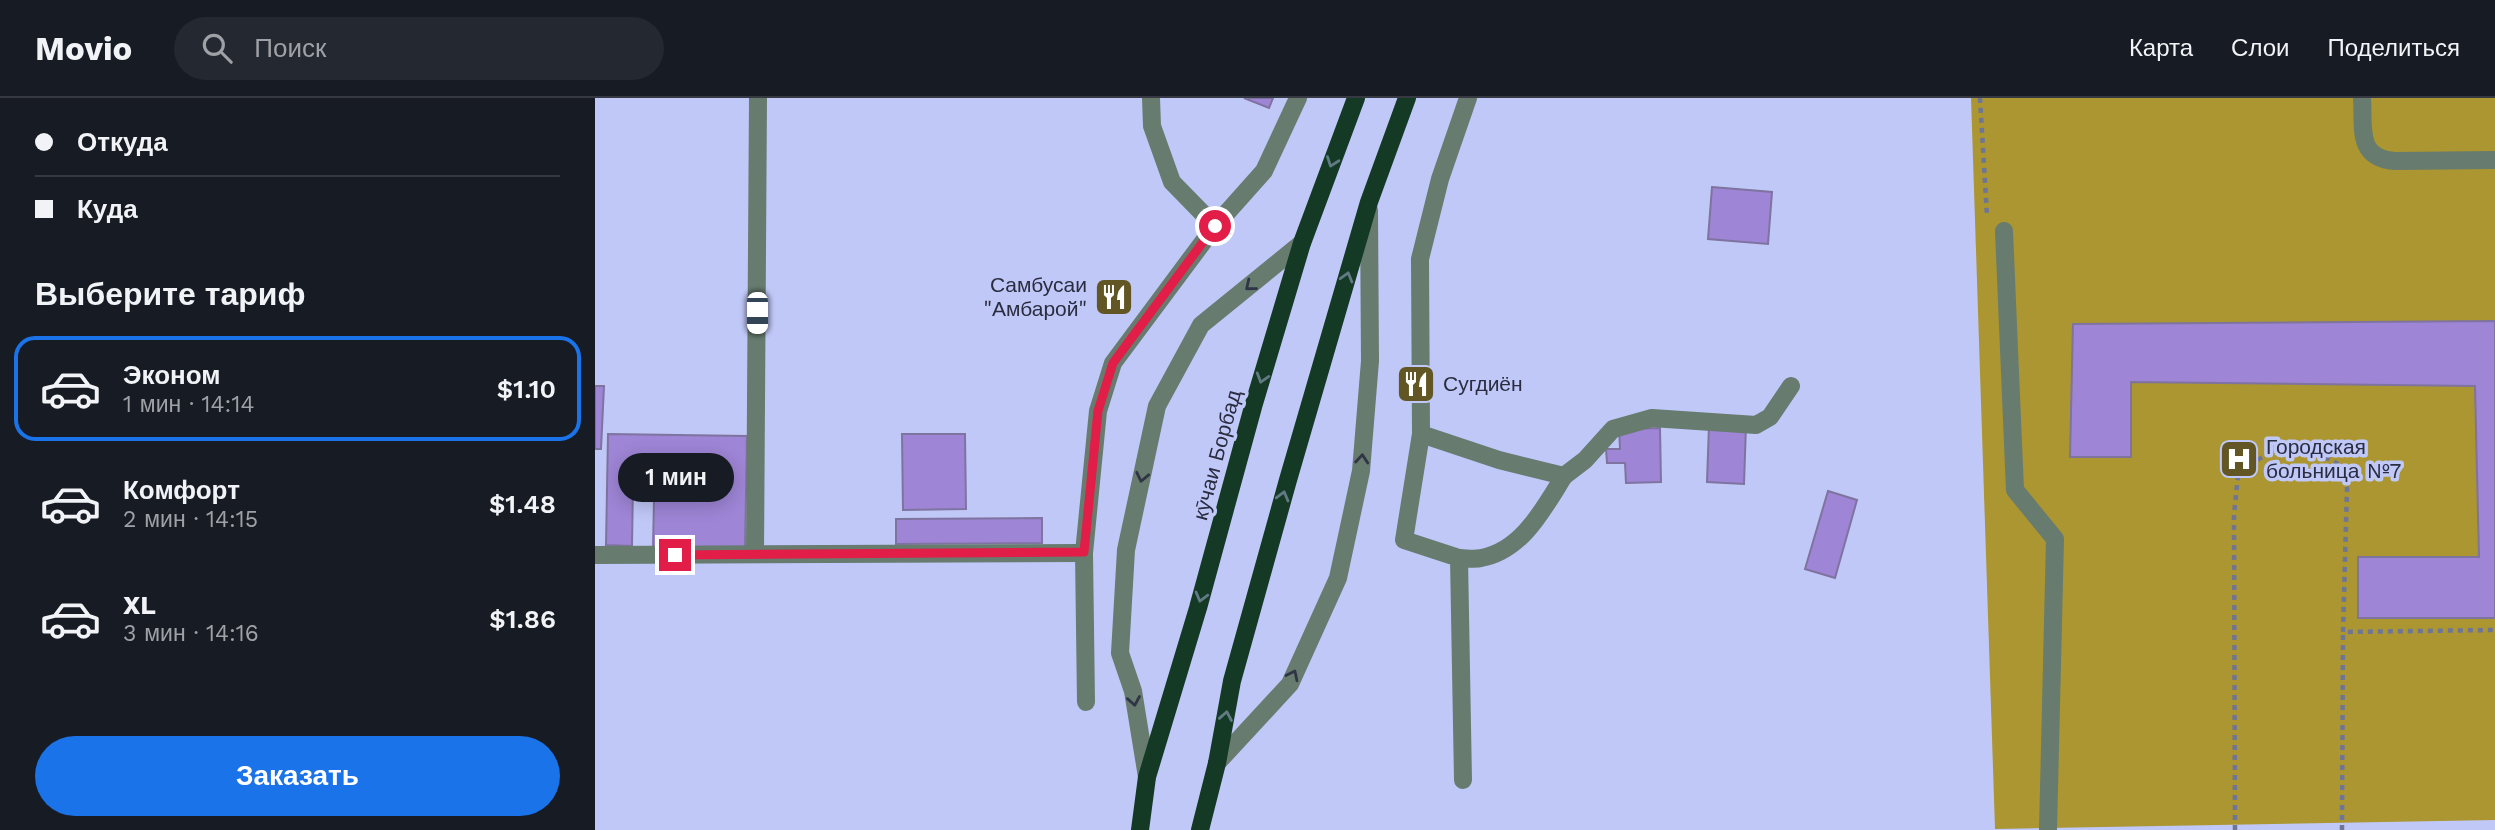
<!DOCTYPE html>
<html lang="ru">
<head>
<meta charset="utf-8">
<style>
	body { margin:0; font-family:"Work Sans",sans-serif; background:#242831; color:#f1f3f6; height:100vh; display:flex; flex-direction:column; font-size:26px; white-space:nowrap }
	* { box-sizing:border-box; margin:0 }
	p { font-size:23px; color:#9ea1a6 }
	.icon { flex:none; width:38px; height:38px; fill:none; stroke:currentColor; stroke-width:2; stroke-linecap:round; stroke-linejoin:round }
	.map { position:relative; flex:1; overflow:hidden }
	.drawer { display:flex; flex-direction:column; background:#171b24; width:595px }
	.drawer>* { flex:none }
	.hud { display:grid; align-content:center; height:154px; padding:0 35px; background:#171b24 }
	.end { position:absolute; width:32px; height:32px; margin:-16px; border:9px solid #e11d48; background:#fff; box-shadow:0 0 0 4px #fff }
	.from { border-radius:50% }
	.bubble { position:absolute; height:49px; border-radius:24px; background:#171b24; box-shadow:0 4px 18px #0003; font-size:23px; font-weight:600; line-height:49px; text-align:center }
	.car { position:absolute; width:21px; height:42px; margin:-21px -10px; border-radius:9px; box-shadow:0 0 5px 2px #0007; background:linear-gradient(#fff 24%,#345 0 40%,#fff 0 76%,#345 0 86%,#fff 0) }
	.hud b { display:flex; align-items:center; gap:24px; height:66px; font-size:26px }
	.hud b+b { border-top:2px solid #363941 }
	.hud i { width:18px; height:18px; background:#f1f3f6 }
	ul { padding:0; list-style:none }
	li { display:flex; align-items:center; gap:21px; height:105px; margin:0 14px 10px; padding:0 21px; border:4px solid transparent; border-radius:21px }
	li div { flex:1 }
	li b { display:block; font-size:26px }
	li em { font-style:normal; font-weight:600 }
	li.selected { border-color:#1a73e8 }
	li>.icon { width:63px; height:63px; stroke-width:1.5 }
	h2 { padding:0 35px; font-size:32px; line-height:84px }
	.cta { display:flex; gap:14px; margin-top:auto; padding:14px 35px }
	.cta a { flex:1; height:80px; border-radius:42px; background:#1a73e8; color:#fff; font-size:28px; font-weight:600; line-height:80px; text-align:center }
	header { display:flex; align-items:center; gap:42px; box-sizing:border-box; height:98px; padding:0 35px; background:#171b24; border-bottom:2px solid #363941 }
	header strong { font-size:33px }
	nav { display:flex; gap:38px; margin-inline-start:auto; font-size:24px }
	.search { width:490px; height:63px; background:#242831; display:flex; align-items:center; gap:18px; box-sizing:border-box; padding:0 24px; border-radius:38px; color:#9ea1a6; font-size:26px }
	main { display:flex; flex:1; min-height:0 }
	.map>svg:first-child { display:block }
	.forest { fill:#ab9631 }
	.building { fill:#9e85d6; stroke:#7f739f; stroke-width:2 }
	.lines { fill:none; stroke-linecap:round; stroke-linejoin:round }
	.path { stroke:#6f7595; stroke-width:4.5; stroke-dasharray:5 5; stroke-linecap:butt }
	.minor { stroke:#677b6f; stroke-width:18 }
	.major { stroke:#143a26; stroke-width:18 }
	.oneway { stroke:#617a84 }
	.oneway2 { stroke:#303545 }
	.route { stroke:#e11d48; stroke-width:9 }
	.labels { text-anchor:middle; stroke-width:7; stroke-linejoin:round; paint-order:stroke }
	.poi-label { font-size:21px; fill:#2a2d40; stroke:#c0c8f8; text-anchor:start }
	.street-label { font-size:21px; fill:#2a2d40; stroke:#c0c8f8 }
</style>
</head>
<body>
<header>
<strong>Movio</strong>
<div class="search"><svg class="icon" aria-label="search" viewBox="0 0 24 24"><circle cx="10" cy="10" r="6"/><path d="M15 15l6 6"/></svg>Поиск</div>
<nav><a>Карта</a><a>Слои</a><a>Поделиться</a></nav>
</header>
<main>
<section class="drawer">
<div class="hud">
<b><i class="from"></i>Откуда</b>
<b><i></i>Куда</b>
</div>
<h2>Выберите тариф</h2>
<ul>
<li class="selected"><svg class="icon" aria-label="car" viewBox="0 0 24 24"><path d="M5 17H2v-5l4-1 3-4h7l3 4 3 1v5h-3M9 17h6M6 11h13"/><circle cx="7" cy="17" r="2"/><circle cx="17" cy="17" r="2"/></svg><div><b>Эконом</b><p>1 мин · 14:14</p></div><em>$1.10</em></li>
<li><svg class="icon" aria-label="car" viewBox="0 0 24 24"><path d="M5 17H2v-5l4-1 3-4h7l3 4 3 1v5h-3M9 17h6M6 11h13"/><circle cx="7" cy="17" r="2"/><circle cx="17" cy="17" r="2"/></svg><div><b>Комфорт</b><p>2 мин · 14:15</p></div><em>$1.48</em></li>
<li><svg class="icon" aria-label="car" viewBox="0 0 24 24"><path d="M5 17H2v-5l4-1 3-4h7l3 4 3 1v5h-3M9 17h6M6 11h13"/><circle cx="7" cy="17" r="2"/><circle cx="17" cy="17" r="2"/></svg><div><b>XL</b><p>3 мин · 14:16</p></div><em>$1.86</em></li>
</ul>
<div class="cta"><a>Заказать</a></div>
</section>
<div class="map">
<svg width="1900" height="732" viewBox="0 0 1900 732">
	<rect width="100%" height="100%" fill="#c0c8f8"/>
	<path class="forest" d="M1376,0H1900V722L1400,731Z"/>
	<g class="building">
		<path d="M649,0H678L674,10Z"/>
		<path d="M1117,89L1177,94L1173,146L1113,141Z"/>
		<path d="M1900,223V520H1763V459H1884L1880,288L1536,284V359H1475L1478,226Z"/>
		<path d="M0,288H9L6,351H0Z"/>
		<path d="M1114,327H1151L1149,386L1112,384Z"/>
		<path d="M1065,330L1066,384L1031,385L1030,365H1012L1011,351H1025L1024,331Z"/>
		<path d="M13,336L152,338L150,451L58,450L59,401H92V385H38L37,448L11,447Z"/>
		<path d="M307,336H370L371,411L308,412Z"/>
		<path d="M1233,393L1262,402L1240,480L1210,471Z"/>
		<path d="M447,420V445L301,446V421Z"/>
	</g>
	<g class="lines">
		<g class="path">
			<path d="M1385,0L1392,118"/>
			<path d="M1640,732L1639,417L1643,377C1650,372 1658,364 1666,360C1694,346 1721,352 1746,368L1752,390L1748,534L1900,532"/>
			<path d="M1747,732L1748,534"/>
		</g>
		<g class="minor">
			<path d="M556,0L557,28L577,84L620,128"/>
			<path d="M1767,0C1769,30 1761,60 1800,63L1900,62"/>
			<path d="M1409,133L1420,392L1460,441L1453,732"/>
			<path d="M826,336L904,362L969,378L990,362L1018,331L1057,320L1161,327L1175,319L1196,288"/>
			<path d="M160,456L163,0"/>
			<path d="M0,457L489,455"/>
			<path d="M864,460C871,460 879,462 886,460C927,453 949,410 969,378"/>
			<path d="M491,604L489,455L503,313L518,265L620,128L669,73L703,0"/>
			<path d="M622,665L695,586L743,480L766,373L775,263L774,112"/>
			<path d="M552,679L538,593L525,555L531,452L562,308L606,227L707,145"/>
			<path d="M868,682L864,460L809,442L826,336L825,161L845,81L873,0"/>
		</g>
		<g class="major">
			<path d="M545,732L552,679L603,510L658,309L707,145L761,0"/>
			<path d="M605,732L622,665L637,583L693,382L774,104L812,0"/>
		</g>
	</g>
	<defs><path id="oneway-chevron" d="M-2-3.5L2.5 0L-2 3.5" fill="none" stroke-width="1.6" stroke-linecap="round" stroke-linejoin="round" transform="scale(1.75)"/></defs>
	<g class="oneway">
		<use href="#oneway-chevron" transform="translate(737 64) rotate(110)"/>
		<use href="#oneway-chevron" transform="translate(752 179) rotate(-74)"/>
		<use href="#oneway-chevron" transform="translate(667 280) rotate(107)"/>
		<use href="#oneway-chevron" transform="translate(688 398) rotate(-75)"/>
		<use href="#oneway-chevron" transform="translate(606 499) rotate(105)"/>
		<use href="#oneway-chevron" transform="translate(631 618) rotate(-80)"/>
	</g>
	<g class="oneway2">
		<use href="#oneway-chevron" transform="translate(655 188) rotate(141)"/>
		<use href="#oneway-chevron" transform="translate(767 361) rotate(-85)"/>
		<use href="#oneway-chevron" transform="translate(547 379) rotate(102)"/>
		<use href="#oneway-chevron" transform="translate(698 577) rotate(-64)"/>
		<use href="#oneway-chevron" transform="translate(539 603) rotate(80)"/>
	</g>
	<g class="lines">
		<path class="route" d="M80,457L489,454L503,313L518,265L620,128"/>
	</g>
	<defs>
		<g id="restaurant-square" transform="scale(2.0125)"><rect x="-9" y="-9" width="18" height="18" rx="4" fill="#625724" stroke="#c0c8f8"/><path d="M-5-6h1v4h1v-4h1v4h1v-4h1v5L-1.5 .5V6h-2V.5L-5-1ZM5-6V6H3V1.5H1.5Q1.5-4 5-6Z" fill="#fff"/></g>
		<g id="hospital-square" transform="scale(2.0125)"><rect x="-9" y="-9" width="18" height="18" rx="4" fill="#625724" stroke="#c0c8f8"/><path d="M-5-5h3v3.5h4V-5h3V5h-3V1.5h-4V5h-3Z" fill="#fff"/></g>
	</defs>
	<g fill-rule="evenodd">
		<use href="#restaurant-square" x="519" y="199"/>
		<use href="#restaurant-square" x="821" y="286"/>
		<use href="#hospital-square" x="1644" y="361"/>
	</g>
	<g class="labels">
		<g class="poi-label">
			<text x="492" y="194" text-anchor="end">Самбусаи<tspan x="492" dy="24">"Амбарой"</tspan></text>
			<text x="848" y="293">Сугдиён</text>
			<text x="1671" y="356">Городская<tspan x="1671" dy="24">больница №7</tspan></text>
		</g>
		<g class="street-label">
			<text transform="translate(622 357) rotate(-75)" y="7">кӯчаи Борбад</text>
		</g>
	</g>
</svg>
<i class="end from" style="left:620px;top:128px"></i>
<i class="end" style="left:80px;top:457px"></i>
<div class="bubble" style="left:23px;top:355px;width:116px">1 мин</div>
<i class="car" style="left:162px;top:215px;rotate:180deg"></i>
</div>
</main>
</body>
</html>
